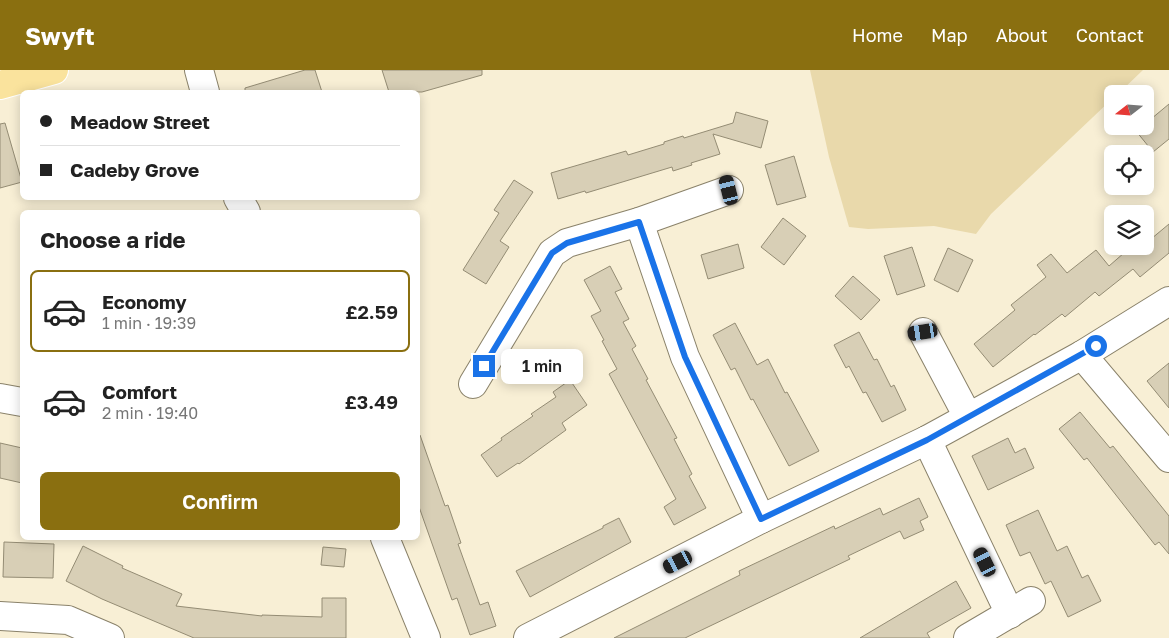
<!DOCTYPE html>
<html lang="en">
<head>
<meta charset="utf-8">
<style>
	body { margin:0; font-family:"Golos Text",sans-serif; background:#f2f2f2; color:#222; height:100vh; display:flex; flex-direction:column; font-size:19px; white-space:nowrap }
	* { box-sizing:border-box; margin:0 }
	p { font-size:16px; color:#767676 }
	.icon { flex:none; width:28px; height:28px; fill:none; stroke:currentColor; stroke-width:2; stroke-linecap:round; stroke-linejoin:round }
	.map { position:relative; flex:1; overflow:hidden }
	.sheet { position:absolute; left:20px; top:140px; width:400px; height:330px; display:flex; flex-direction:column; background:#fff; border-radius:8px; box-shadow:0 2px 12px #0003 }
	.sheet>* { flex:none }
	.top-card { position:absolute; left:20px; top:20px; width:400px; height:110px; border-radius:8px; box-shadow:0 2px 12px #0003; display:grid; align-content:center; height:110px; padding:0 20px; background:#fff }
	.needle { width:32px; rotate:253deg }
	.tools { position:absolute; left:1104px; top:15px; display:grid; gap:10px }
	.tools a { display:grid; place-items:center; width:50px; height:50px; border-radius:8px; background:#fff; box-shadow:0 2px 12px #0003; font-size:25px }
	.end { position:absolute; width:22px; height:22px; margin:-11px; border:6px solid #1a73e8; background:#fff; box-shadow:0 0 0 2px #fff }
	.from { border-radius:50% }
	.bubble { position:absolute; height:35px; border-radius:8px; background:#fff; box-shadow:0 2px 12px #0003; font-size:16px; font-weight:600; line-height:35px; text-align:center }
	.car { position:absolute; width:15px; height:30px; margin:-15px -8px; border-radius:6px; box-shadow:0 0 4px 1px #0007; background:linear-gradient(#222 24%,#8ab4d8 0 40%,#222 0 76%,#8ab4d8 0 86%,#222 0) }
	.top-card b { display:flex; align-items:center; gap:18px; height:48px; font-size:19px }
	.top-card b+b { border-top:1px solid #e0e0e0 }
	.top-card i { width:12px; height:12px; background:#222 }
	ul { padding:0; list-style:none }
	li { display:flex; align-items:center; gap:15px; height:82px; margin:0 10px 8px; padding:0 10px; border:2px solid transparent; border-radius:8px }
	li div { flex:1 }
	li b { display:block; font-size:19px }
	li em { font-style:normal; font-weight:600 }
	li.selected { border-color:#8a6f10 }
	li>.icon { width:45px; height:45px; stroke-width:1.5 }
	h2 { padding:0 20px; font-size:22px; line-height:60px }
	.button { display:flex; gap:10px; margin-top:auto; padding:10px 20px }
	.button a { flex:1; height:58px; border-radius:8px; background:#8a6f10; color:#fff; font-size:20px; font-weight:600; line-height:58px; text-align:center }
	header { display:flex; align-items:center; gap:30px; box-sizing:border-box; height:70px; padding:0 25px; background:#8a6f10; color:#fff }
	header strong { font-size:24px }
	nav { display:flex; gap:28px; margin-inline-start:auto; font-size:18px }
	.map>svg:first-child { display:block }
	.green { fill:#e9d9ab }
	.building { fill:#d8cfb6; stroke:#948c74 }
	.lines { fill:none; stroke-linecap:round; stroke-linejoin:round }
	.minor-casing { stroke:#8a826a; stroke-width:30 }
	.major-casing { stroke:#fff; stroke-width:30 }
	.minor { stroke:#fff; stroke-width:28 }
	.major { stroke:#fae39d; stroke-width:28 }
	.route { stroke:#1a73e8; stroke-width:6 }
</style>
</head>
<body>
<header>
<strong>Swyft</strong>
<nav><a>Home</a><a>Map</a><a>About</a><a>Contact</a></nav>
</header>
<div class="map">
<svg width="1169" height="568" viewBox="0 0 1169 568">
	<rect width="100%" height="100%" fill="#f8efd5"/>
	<path class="green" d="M810,0H1143L1118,24H1112V29L991,144L976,164L934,156L868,159L849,157L829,87Z"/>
	<g class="building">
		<path d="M305,0H315L322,22H245V18Z"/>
		<path d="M382,0H482V5L422,22H389Z"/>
		<path d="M1169,34V69L1153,82L1136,61L1142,56H1145V54Z"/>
		<path d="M736,42L768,51L761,78L713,64L720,84L691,93L692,95L673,101L672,97L586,123L585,121L558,129L551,103L626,81L628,85L664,74V72L683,66L684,68L733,53Z"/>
		<path d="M5,53L22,112L0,118V54Z"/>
		<path d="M794,86L806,127L777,135L765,95Z"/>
		<path d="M514,110L533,122L500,171L509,177L486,214L463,200L499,143L494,140Z"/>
		<path d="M783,148L806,166L784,195L761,177Z"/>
		<path d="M1169,154V183L1140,207L1133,199L1099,226L1095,222L1065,247L1062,244L1035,265L1034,264L993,297L974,274L1015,240L1011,235L1046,207L1037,195L1051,184L1067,203L1096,180L1109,196L1132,176H1145V174Z"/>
		<path d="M738,174L744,198L708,209L701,185Z"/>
		<path d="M912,177L925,216L897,225L884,186Z"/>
		<path d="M948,178L973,190L958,222L934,210Z"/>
		<path d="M610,196L622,219L615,222L629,249L623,252L636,276L632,279L648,309L646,310L677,368L674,369L692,404L689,406L706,438L674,455L664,437L676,429L609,304L617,299L602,271L604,270L591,246L601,241L584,210Z"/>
		<path d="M853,206L880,230L861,250L835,226Z"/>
		<path d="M735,253L757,295L768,289L785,323L787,322L819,381L789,396L753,329L751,330L735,298L731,300L713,265Z"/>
		<path d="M859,262L874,290L877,289L891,317L894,315L906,340L882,352L866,322L863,323L849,296L846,298L834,275Z"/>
		<path d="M1169,293V338L1147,311Z"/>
		<path d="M570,310L587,335L562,353L566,360L519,394L518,393L497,407L481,385L502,370L501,368L533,346L531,344L556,327L553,322Z"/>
		<path d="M1080,342L1110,378L1113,376L1169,446V484L1159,472L1155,475L1087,388L1084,390L1059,359Z"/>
		<path d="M418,365H420L445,436L448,435L461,473L458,474L480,535L488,532L496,556L470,565L457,528L452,530L418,434Z"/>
		<path d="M1008,368L1015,383L1025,378L1034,398L988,420L972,386Z"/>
		<path d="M0,373L22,378V413L0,408Z"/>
		<path d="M919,428L928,447L920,451L924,460L904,469L900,461L848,486L850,489L685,568H614L740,505L739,501L834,456L835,459L880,438L883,445Z"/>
		<path d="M1038,440L1057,481L1067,476L1082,508L1088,505L1101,531L1068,547L1051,511L1045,514L1030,482L1020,486L1006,455Z"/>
		<path d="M619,448L631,472L530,527L516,501L603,458V456Z"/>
		<path d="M4,472L54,474L53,508L3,507Z"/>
		<path d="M83,476L123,496L122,498L182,524L176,536L262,546V545L322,547V528H346V568H194L102,529L66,511Z"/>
		<path d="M323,477L346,479L344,497L321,495Z"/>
		<path d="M956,511L971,538L927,563L930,568H860Z"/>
	</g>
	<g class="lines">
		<g class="minor-casing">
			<g id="minor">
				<path d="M199,0L205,22"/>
				<path d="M238,128L246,142"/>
				<path d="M639,152L685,287L761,449"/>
				<path d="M923,262L968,347"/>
				<path d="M1082,285L1169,388"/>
				<path d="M473,314L552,183L567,173L639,152L729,120"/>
				<path d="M0,328L22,332"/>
				<path d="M927,370L1010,544"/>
				<path d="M385,468L426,568"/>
				<path d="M0,546L68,550L110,568"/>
				<path d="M528,568L761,449L927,370L1082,285L1169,231"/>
				<path d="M968,568L1031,531"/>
			</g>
		</g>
		<g class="major-casing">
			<path id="major" d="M0,15L54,0"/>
		</g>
		<use href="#minor" class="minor"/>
		<use href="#major" class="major"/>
	</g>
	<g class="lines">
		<path class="route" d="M484,296L552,183L567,173L639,152L685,287L761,449L927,370L1096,276"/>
	</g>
</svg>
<div class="tools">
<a><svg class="needle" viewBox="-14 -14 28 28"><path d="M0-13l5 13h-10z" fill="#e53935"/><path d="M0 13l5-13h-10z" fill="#767676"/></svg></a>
<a><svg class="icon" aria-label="locate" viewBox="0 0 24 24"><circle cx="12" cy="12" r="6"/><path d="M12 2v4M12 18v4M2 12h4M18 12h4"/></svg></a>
<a><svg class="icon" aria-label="layers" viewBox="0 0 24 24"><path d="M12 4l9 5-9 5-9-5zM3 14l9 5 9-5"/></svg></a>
</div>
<i class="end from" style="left:1096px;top:276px"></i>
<i class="end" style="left:484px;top:296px"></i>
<div class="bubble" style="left:501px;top:279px;width:82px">1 min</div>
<i class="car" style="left:729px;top:120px;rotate:346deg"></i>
<i class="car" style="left:923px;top:262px;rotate:261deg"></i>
<i class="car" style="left:678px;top:492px;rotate:243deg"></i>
<i class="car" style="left:985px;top:492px;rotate:334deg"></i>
<div class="top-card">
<b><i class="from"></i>Meadow Street</b>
<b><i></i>Cadeby Grove</b>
</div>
<section class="sheet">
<h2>Choose a ride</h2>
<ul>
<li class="selected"><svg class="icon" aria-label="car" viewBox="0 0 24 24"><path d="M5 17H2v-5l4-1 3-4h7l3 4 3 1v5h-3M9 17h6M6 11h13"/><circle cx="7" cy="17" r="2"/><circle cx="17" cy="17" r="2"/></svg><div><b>Economy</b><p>1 min · 19:39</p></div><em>£2.59</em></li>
<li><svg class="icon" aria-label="car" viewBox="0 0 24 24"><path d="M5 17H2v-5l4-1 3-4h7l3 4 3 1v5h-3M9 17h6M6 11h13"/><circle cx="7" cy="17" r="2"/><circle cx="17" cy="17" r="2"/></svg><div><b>Comfort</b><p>2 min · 19:40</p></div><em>£3.49</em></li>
</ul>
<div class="button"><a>Confirm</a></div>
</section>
</div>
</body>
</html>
